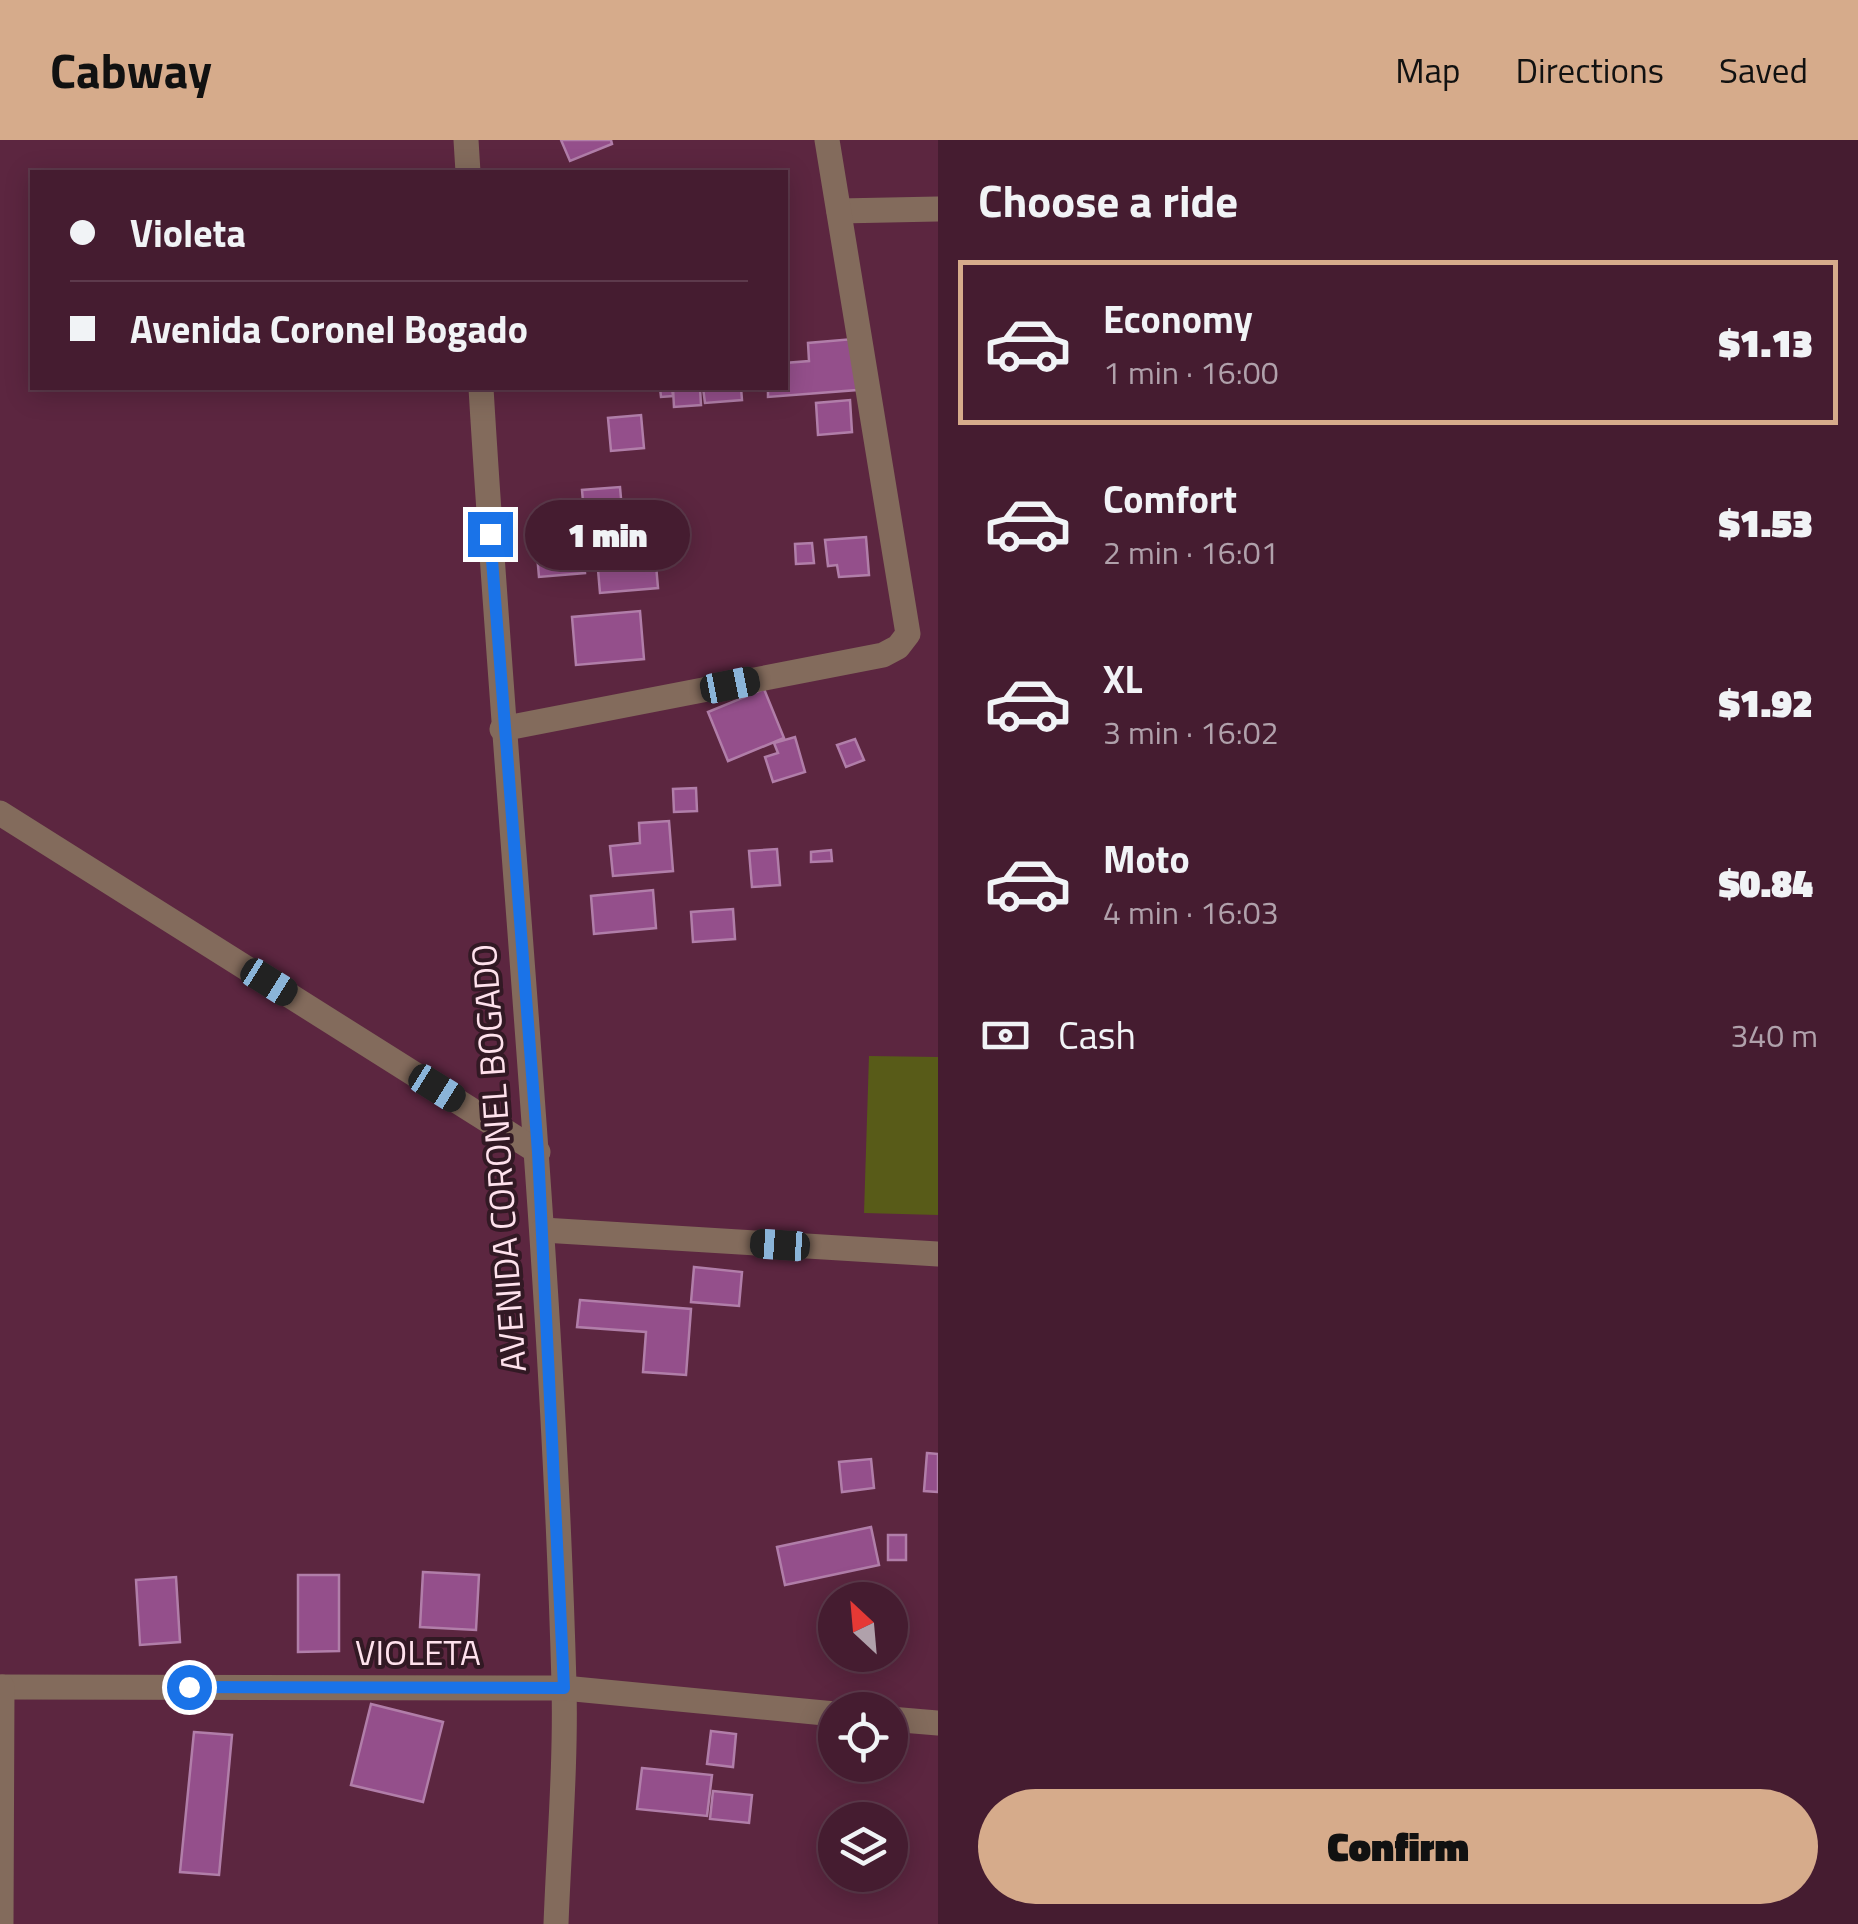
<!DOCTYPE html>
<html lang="en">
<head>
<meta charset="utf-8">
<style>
	body { margin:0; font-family:"Titillium Web",sans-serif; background:#4c2538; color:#f1f3f6; height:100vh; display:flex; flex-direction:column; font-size:38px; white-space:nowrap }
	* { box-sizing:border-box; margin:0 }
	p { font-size:32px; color:#b0a1ab }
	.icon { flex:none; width:55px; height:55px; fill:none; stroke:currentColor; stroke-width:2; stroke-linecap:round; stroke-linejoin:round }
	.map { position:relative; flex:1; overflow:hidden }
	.sheet { display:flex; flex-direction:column; background:#451c30; width:920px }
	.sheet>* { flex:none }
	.banner { position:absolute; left:30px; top:30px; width:758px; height:220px; border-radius:0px; box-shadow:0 5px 25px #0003,0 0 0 2px #5d3a4c; display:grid; align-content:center; height:220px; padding:0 40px; background:#451c30 }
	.needle { width:65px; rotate:334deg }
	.controls { position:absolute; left:818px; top:1442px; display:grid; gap:20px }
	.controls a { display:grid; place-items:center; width:90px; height:90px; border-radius:50%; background:#451c30; box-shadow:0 5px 25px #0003,0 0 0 2px #5d3a4c; font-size:50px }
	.end { position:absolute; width:45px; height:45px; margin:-22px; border:12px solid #1a73e8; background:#fff; box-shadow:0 0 0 5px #fff }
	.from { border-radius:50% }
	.bubble { position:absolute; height:70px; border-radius:35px; background:#451c30; box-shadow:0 5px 25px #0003,0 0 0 2px #5d3a4c; font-size:32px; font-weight:800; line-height:70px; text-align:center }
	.car { position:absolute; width:30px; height:60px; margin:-30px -15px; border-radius:12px; box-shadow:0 0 8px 2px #0007; background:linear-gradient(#222 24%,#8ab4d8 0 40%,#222 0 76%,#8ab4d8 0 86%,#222 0) }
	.banner b { display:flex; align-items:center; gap:35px; height:95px; font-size:38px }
	.banner b+b { border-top:2px solid #5d3a4c }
	.banner i { width:25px; height:25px; background:#f1f3f6 }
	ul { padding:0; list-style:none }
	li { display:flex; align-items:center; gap:30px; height:165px; margin:0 20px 15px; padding:0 20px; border:5px solid transparent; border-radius:0px }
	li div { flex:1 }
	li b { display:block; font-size:38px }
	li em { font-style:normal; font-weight:800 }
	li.selected { border-color:#d6ab8b }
	li>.icon { width:90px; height:90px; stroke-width:1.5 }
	h2 { padding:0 40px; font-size:45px; line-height:120px }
	.pay { display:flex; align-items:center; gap:25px; height:110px; padding:0 40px; font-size:38px }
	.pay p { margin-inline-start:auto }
	.cta { display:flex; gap:20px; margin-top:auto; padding:20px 40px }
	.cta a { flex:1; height:115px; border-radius:60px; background:#d6ab8b; color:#111; font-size:40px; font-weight:800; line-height:115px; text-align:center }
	header { display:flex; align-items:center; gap:60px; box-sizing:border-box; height:140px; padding:0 50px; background:#d6ab8b; color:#111 }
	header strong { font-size:48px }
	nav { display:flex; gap:55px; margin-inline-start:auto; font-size:35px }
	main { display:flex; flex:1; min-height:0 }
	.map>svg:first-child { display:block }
	.green { fill:#585b18 }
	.building { fill:#944f8b; stroke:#b17ea9; stroke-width:2.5 }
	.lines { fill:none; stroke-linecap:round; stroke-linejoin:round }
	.minor { stroke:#836b5c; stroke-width:25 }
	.route { stroke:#1a73e8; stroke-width:12 }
	.labels { text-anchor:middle; stroke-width:8; stroke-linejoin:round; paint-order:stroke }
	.street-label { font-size:35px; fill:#fee1ec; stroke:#321924 }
</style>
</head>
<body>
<header>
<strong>Cabway</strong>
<nav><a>Map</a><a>Directions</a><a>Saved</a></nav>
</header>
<main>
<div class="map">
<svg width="938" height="1784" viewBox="0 0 938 1784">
	<rect width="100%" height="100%" fill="#5c2640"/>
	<path class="green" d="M869,916L938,917V1075L864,1073Z"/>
	<g class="building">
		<path d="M561,0H611L612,4L570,21Z"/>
		<path d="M853,199L857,250L768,257V248H785V223L809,221L808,203Z"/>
		<path d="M660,248H672L673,256L661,257Z"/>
		<path d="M673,248H700L701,265L674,267Z"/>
		<path d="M703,248H741L742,260L705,263Z"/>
		<path d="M850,260L852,292L818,295L816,263Z"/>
		<path d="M641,275L644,308L611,311L608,278Z"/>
		<path d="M620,347L623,381L585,385L582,350Z"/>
		<path d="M866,397L869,435L839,437L837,425L828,426L825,400Z"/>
		<path d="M582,398L585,433L539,437L536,402Z"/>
		<path d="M812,403L814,423L796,424L795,404Z"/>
		<path d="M655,413L658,448L600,453L597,418Z"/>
		<path d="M640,471L644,519L576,525L572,477Z"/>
		<path d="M764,549L784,598L728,621L708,572Z"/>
		<path d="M795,597L805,632L773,642L765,617L778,613L774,603Z"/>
		<path d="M855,599L864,620L846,627L837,605Z"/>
		<path d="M696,648L697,671L674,672L673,649Z"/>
		<path d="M669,681L673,731L613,736L610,706L640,703L639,683Z"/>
		<path d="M777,709L780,745L752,747L749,711Z"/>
		<path d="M831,710L832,721L811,722V712Z"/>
		<path d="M653,750L656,788L594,794L591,756Z"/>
		<path d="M733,769L735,799L693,802L691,772Z"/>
		<path d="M694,1127L742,1132L739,1166L691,1162Z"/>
		<path d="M580,1160L691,1169L686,1235L643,1232L646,1192L577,1187Z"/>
		<path d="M927,1313L938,1314V1352L924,1351Z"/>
		<path d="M871,1319L874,1348L842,1352L839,1322Z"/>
		<path d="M871,1387L879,1425L785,1445L777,1407Z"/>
		<rect x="888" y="1395" width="18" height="25"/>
		<path d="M423,1432L479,1435L476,1490L420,1487Z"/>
		<path d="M298,1435H339V1511L298,1512Z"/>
		<path d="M176,1437L180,1502L140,1505L136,1440Z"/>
		<path d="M371,1564L443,1582L423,1662L351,1645Z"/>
		<path d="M711,1591L736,1594L733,1627L707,1624Z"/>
		<path d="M194,1592L232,1595L219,1735L180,1732Z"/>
		<path d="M642,1628L712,1635L707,1676L637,1669Z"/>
		<path d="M713,1651L752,1655L749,1683L710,1679Z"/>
	</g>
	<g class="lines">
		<g class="minor">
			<path d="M466,0L468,32"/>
			<path d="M839,71L938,69"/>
			<path d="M481,248C507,680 552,1111 564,1544C566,1624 559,1705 556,1784"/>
			<path d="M502,589L883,515L898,507L908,494L827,0"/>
			<path d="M0,673L538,1012"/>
			<path d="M543,1090L938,1114"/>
			<path d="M0,1547L564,1548L835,1574"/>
			<path d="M890,1579L938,1583"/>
			<path d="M1,1784L2,1547"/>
		</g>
	</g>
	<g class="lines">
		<path class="route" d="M189,1547L564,1548L538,1012L490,394"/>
	</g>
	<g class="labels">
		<g class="street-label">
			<text transform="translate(499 1018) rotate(-94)" y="12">AVENIDA CORONEL BOGADO</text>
			<text x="418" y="1525">VIOLETA</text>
		</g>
	</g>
</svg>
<div class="controls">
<a><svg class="needle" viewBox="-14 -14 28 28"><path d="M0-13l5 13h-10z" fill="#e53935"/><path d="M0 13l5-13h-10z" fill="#b0a1ab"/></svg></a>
<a><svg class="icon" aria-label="locate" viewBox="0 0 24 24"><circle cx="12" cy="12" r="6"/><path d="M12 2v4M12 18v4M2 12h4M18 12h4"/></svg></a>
<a><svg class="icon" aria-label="layers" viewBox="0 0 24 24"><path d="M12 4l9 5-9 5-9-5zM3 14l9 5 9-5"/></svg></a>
</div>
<i class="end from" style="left:189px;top:1547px"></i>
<i class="end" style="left:490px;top:394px"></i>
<div class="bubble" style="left:525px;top:360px;width:165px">1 min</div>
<i class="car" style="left:730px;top:545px;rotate:79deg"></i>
<i class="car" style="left:269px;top:842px;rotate:122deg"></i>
<i class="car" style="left:437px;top:948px;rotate:122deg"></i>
<i class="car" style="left:780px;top:1105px;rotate:274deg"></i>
<div class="banner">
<b><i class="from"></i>Violeta</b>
<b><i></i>Avenida Coronel Bogado</b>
</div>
</div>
<section class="sheet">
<h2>Choose a ride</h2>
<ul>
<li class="selected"><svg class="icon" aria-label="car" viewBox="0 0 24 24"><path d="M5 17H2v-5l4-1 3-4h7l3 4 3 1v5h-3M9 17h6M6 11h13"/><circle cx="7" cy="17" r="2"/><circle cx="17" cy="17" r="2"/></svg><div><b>Economy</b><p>1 min · 16:00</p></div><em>$1.13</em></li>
<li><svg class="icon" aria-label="car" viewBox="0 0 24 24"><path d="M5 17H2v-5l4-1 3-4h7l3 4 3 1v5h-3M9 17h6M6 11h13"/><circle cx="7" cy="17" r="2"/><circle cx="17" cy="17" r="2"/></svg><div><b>Comfort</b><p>2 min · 16:01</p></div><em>$1.53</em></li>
<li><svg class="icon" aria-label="car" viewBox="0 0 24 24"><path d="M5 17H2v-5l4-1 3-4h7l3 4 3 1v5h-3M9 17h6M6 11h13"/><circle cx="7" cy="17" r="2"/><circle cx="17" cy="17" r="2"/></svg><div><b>XL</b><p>3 min · 16:02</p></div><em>$1.92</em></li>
<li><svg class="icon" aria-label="car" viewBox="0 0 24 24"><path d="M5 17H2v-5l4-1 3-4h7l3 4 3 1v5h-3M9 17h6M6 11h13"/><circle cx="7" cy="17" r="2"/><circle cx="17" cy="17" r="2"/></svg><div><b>Moto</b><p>4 min · 16:03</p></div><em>$0.84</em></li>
</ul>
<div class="pay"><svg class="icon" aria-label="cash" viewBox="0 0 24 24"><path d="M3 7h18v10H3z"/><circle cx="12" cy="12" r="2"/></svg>Cash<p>340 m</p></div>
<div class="cta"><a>Confirm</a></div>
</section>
</main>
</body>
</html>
